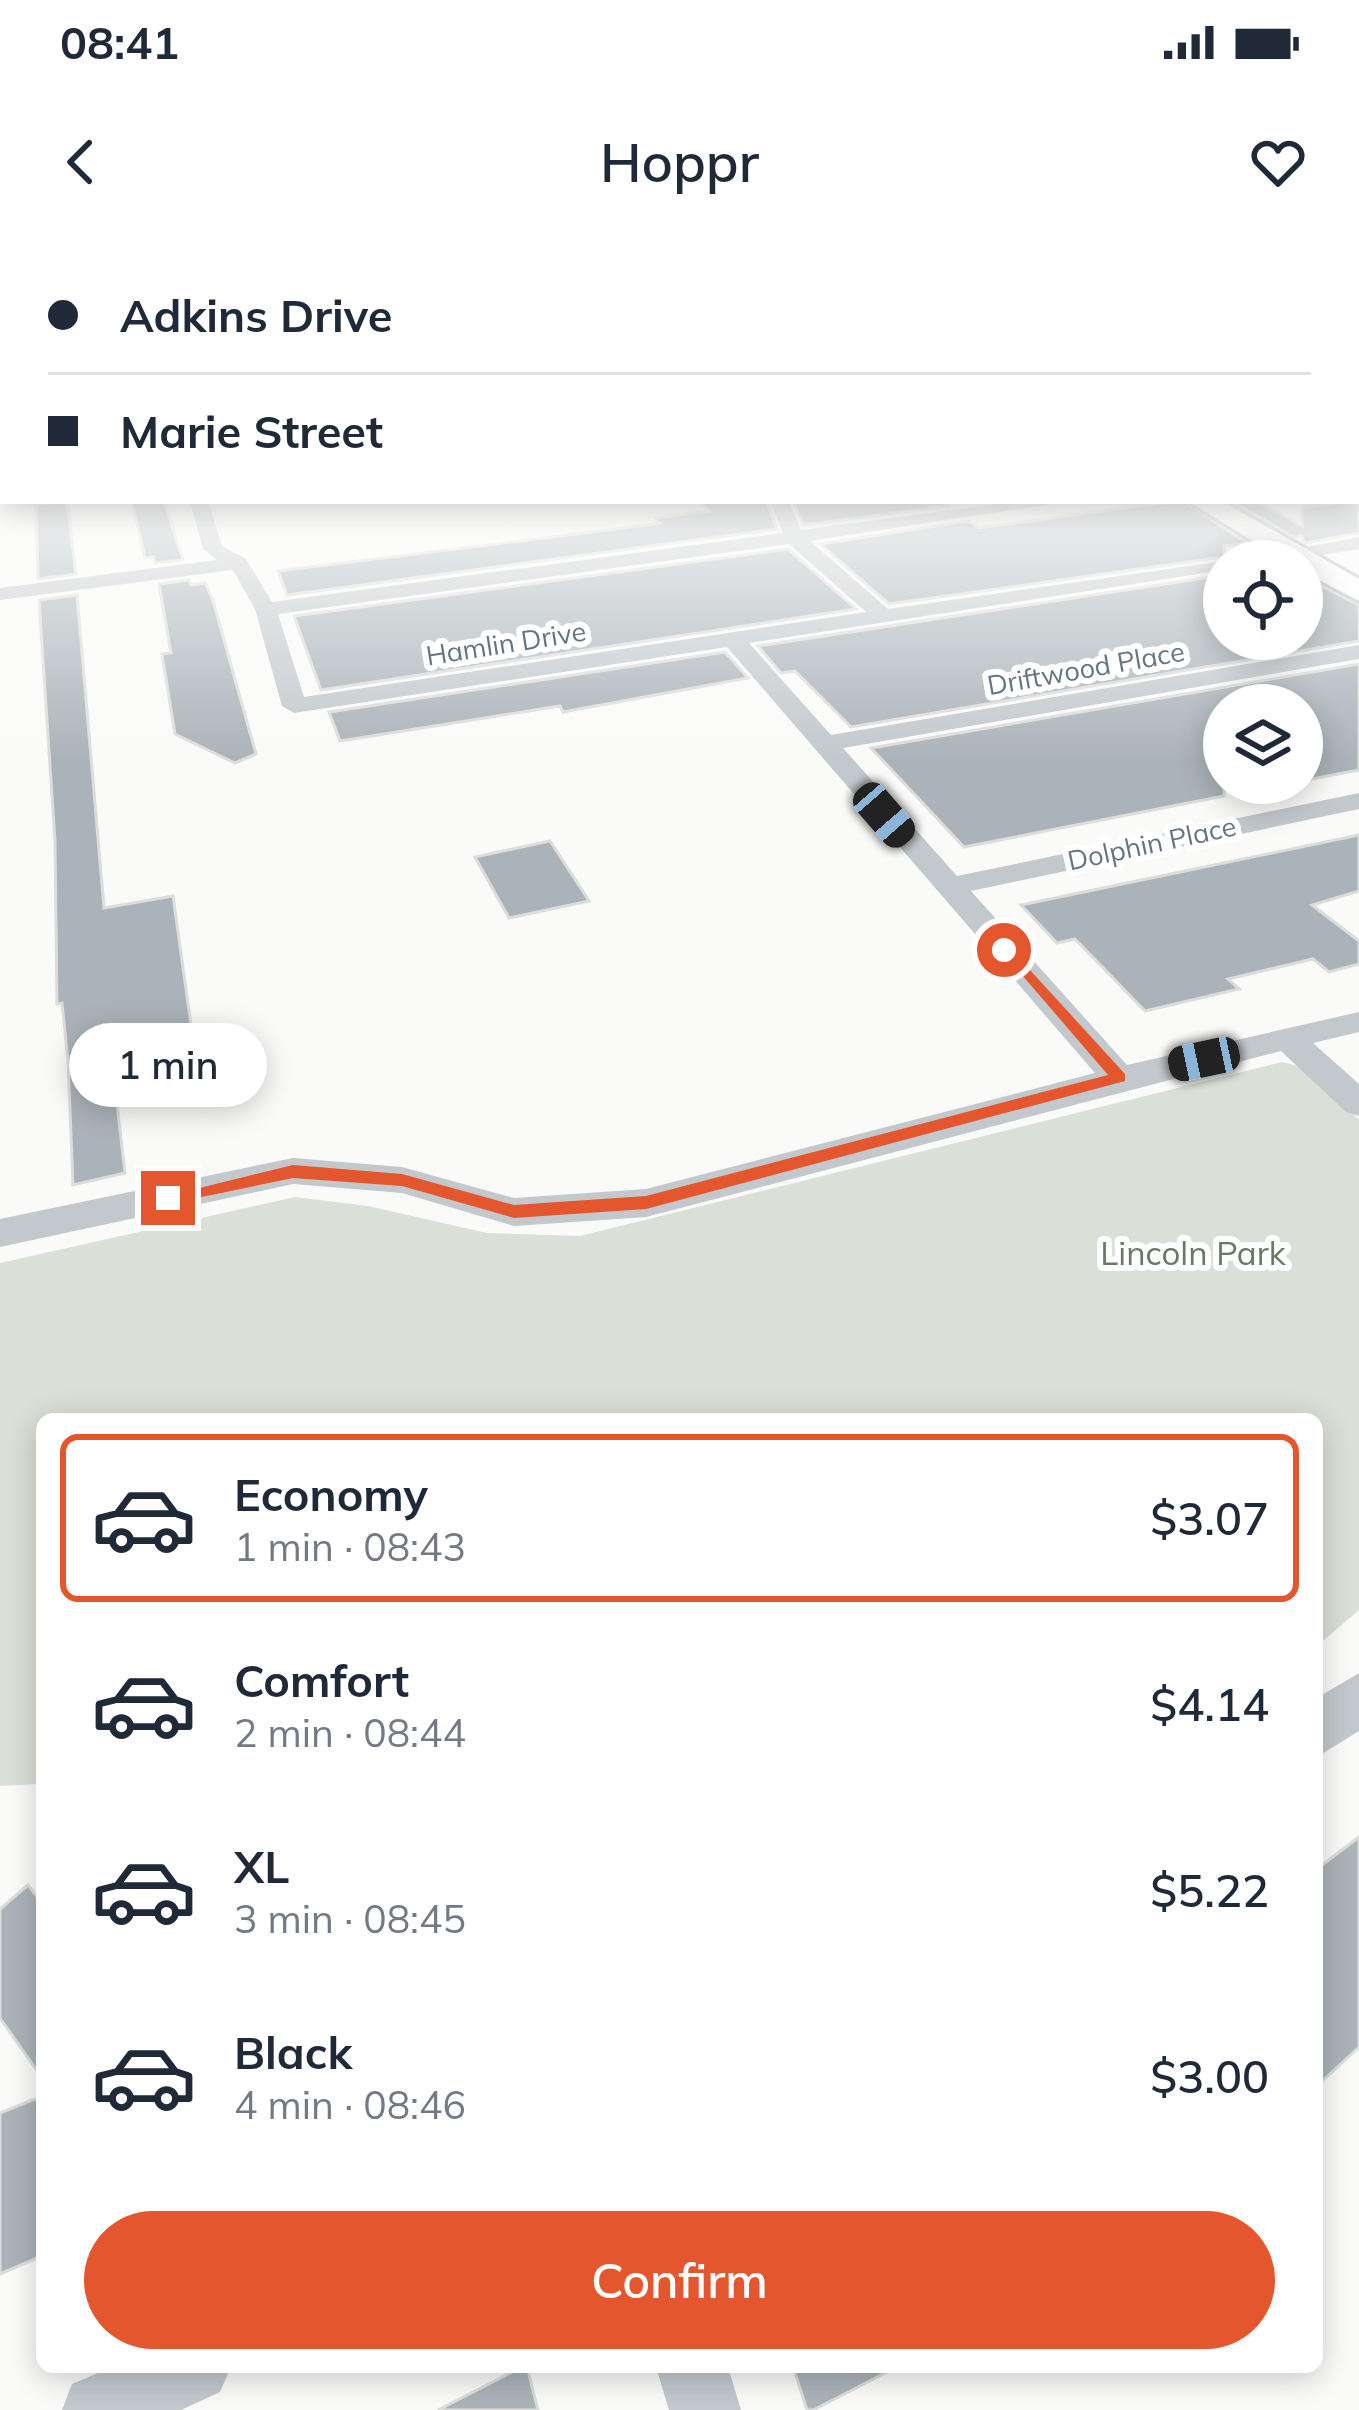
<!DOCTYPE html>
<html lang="en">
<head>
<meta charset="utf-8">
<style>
	body { margin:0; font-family:Mulish,sans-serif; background:#f2f2f3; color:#1f2937; height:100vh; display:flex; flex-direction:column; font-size:45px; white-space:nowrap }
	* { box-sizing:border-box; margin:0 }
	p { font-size:39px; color:#747a83 }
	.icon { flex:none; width:66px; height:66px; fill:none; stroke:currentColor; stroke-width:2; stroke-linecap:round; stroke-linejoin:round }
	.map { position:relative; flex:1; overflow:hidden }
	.drawer { position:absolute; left:36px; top:1173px; width:1287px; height:960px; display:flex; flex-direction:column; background:#fff; border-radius:18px; box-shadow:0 6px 30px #0003 }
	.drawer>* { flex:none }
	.guide { position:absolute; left:0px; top:0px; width:1359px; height:264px; box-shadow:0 6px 30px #0003; display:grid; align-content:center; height:264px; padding:0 48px; background:#fff }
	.tools { position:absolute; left:1203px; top:300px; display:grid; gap:24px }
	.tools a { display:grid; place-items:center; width:120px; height:120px; border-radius:50%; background:#fff; box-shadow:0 6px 30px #0003; font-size:60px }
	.end { position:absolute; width:54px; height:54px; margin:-27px; border:15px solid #e4572e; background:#fff; box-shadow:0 0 0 6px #fff }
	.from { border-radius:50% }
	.bubble { position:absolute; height:84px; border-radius:42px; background:#fff; box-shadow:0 6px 30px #0003; font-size:39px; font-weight:600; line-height:84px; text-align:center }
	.car { position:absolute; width:36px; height:72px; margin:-36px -18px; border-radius:15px; box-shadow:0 0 9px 3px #0007; background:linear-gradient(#222 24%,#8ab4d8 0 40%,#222 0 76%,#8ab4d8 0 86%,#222 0) }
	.guide b { display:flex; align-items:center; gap:42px; height:114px; font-size:45px }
	.guide b+b { border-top:3px solid #e0e1e3 }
	.guide i { width:30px; height:30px; background:#1f2937 }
	ul { padding:21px 0 0; list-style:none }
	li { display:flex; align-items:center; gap:36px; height:168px; margin:0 24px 18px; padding:0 24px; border:6px solid transparent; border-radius:18px }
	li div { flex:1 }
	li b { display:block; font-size:45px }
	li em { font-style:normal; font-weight:600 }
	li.on { border-color:#e4572e }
	li>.icon { width:108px; height:108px; stroke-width:1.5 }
	.action { display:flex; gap:24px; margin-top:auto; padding:24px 48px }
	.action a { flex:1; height:138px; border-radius:72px; background:#e4572e; color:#fff; font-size:48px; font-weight:600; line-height:138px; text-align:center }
	.status { display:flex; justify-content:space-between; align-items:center; height:84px; padding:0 60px; background:#fff; direction:ltr }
	.status svg { height:33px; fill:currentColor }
	header { display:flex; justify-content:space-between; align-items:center; height:156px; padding:0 48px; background:#fff; font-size:54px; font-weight:600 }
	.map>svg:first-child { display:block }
	.green { fill:#dadfd7 }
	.building { fill:#aab3b9; stroke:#dcdcda; stroke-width:3 }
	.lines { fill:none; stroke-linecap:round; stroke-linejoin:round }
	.secondary-casing { stroke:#b3babf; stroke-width:6 }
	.street { fill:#c3c8cc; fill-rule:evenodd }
	.secondary { fill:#fff; fill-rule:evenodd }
	.route { fill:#e4572e }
	.labels { text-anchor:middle; stroke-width:12; stroke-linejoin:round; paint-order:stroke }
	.far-street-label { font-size:27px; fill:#657683; stroke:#fff }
	.park-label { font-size:33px; fill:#687a64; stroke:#fff }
</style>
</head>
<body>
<div class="status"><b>08:41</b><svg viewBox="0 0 49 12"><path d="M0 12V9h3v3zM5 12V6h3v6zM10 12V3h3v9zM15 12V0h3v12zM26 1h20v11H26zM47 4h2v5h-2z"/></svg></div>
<header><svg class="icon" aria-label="back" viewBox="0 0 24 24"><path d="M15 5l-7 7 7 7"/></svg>Hoppr<svg class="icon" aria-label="heart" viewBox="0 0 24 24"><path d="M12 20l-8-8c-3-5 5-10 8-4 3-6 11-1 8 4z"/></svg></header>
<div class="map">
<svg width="1359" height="2170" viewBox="0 0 1359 2170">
	<rect width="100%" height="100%" fill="#fafaf8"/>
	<path class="green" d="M1282,822L1305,828L1359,880V1370L1317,1406V1179H42V1544L0,1546V1023L295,957L368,966L487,993L580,996Z"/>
	<g class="building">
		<path d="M1359,260V293L1305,303L1302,296L1294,297L1231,261H1256L1302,286V268Z"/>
		<path d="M67,261L76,334L38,339L36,264Z"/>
		<path d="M132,261H164L183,320L155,323L154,317L145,318Z"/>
		<path d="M698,261H766L777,289L287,355L278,331L648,285L660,283L656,278L709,271Z"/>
		<path d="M793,261H941L948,266L804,285Z"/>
		<path d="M1175,261H1184L1247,303L1224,306V317L889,364L820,304L969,281L979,288Z"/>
		<path d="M788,309L856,369L321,450L294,376Z"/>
		<path d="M1224,335V399H1302V336L1359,365V401L851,487L795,431L781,433L758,406Z"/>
		<path d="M189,340L191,345L205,343L213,361L256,514L235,523L175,494L162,414L171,413L159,344Z"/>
		<path d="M77,355L104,668L173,656L197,828L115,846L125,933L73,945L68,821L62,763L57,764L55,601L39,360Z"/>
		<path d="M725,412L748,438L563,472L560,466L340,501L329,472Z"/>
		<path d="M1359,424V530L1302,541V465H1224V556L964,607L871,508Z"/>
		<path d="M1359,595V651L1312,665L1359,701V724L1329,732L1313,719L1228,739L1239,749L1145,771L1075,699L1057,703L1021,665Z"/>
		<path d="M550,601L589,661L509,678L475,617Z"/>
		<path d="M1359,1597V1807L1317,1846V1629Z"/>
		<path d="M28,1645L42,1663V1838L0,1778V1669Z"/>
		<path d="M42,1856V2016L0,2034V1873Z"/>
		<path d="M522,2127H527L538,2170H438Z"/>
		<path d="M793,2127H897L813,2170H807Z"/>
	</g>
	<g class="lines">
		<g class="secondary-casing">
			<path id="secondary" d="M1188,261H1222L1359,339V361L1302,331V321H1285Z"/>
		</g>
		<g class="street">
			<path d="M1356,217H1359L1356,226Z"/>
			<path d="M190,261H208L222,306L246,319L272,362L783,293L770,261H788L801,290L1020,261H1071L810,301L888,369L1231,320L1224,321V330L749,403L831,495L1359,405V419L843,508L957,636L1359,553V569L971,651L1127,825L1359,772V792L1313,803L1359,844V876L1346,872L1281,811L646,977L514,986L402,953L293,944L0,1007V979L293,918L402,927L514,958L646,949L1095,833L727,407L294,473L282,466L255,369L233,330L0,360V348L217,320L203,309ZM789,304L866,372L304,457L278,374Z"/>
			<path d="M1359,297V309L1283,321H1234Z"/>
			<path d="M1359,1433V1491L1317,1517V1458Z"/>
			<path d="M112,2127H231L220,2152L181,2170H62L72,2144Z"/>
			<path d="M656,2127H728L741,2170H669Z"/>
		</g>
		<use href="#secondary" class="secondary"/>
	</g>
	<linearGradient id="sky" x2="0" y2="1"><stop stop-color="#96bcdc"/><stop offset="0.42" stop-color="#fdfdfc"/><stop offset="1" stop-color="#fdfdfc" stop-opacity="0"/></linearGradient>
	<rect width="1359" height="521" fill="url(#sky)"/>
	<path class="route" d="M998,707H1009L1125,834V841L646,969L514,978L402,946L293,938L168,964L159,958L293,925L402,934L514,965L646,956L1108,835Z"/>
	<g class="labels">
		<g class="far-street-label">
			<text transform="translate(506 404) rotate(-9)" y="9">Hamlin Drive</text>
			<text transform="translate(1086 429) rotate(-10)" y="9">Driftwood Place</text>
			<text transform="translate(1152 604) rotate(-12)" y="9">Dolphin Place</text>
		</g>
		<g class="park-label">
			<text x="1193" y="1025">Lincoln Park</text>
		</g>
	</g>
</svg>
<div class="tools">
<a><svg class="icon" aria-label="locate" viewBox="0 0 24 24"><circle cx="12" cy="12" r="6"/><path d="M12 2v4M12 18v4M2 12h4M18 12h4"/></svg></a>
<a><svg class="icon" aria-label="layers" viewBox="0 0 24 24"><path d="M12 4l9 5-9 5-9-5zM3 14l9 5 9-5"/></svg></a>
</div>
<i class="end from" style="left:1004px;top:710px"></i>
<i class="end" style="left:168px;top:958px"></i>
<div class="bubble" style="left:69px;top:783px;width:198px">1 min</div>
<i class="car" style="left:884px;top:575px;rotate:139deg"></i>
<i class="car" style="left:1204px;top:819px;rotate:258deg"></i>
<div class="guide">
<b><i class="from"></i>Adkins Drive</b>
<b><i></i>Marie Street</b>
</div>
<section class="drawer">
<ul>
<li class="on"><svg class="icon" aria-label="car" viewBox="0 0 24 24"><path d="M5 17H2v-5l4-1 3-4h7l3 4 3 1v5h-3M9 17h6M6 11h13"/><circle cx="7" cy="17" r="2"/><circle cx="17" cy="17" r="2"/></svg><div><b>Economy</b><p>1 min · 08:43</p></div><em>$3.07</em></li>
<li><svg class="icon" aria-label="car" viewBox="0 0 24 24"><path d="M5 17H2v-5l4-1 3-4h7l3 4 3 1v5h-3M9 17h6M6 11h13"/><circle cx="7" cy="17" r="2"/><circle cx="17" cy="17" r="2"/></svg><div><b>Comfort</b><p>2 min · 08:44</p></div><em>$4.14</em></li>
<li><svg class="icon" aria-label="car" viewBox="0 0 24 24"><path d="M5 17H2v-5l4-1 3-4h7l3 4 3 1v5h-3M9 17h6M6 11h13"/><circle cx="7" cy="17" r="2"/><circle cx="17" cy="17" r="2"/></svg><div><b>XL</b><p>3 min · 08:45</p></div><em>$5.22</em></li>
<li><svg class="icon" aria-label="car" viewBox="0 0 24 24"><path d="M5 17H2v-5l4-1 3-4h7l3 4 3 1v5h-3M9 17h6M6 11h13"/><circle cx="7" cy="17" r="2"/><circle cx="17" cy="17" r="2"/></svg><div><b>Black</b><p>4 min · 08:46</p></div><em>$3.00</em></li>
</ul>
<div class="action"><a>Confirm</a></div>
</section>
</div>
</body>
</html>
